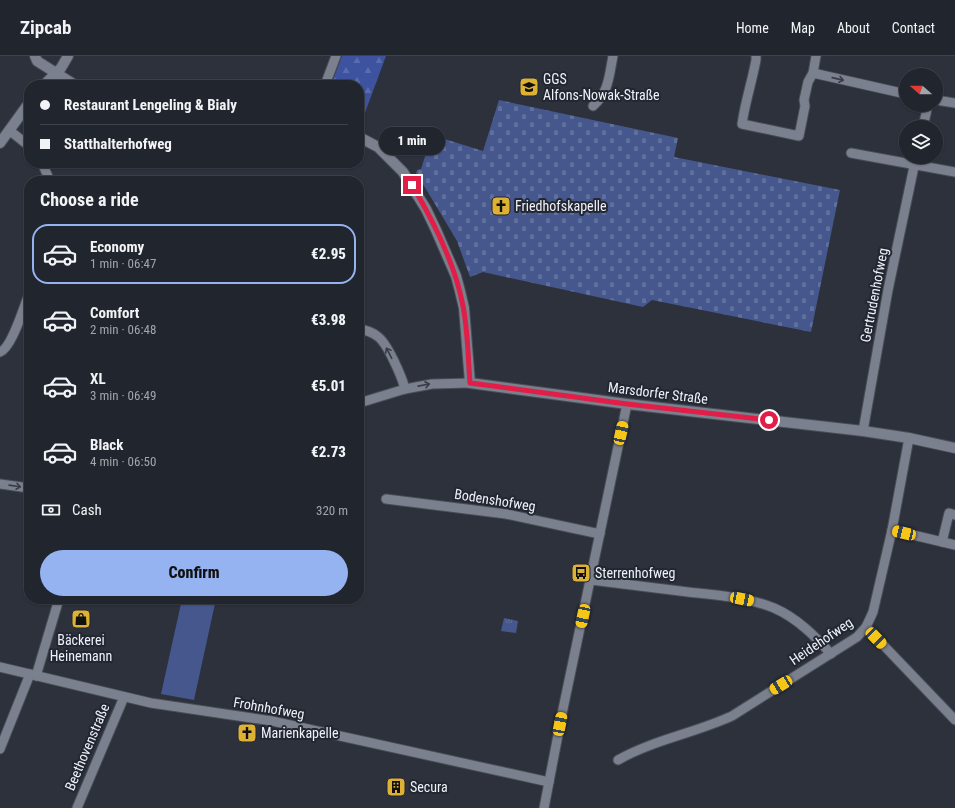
<!DOCTYPE html>
<html lang="en">
<head>
<meta charset="utf-8">
<style>
	body { margin:0; font-family:"Roboto Condensed",sans-serif; background:#292d35; color:#f1f3f6; height:100vh; display:flex; flex-direction:column; font-size:15px; white-space:nowrap }
	* { box-sizing:border-box; margin:0 }
	p { font-size:13px; color:#a2a5aa }
	.icon { flex:none; width:22px; height:22px; fill:none; stroke:currentColor; stroke-width:2; stroke-linecap:round; stroke-linejoin:round }
	.map { position:relative; flex:1; overflow:hidden }
	.side { position:absolute; left:24px; top:120px; width:340px; height:428px; display:flex; flex-direction:column; background:#21252d; border-radius:16px; box-shadow:0 1px 3px #0004,0 0 0 1px #3e4249 }
	.side>* { flex:none }
	.top-card { position:absolute; left:24px; top:24px; width:340px; height:88px; border-radius:16px; box-shadow:0 1px 3px #0004,0 0 0 1px #3e4249; display:grid; align-content:center; height:88px; padding:0 16px; background:#21252d }
	.needle { width:26px; rotate:290deg }
	.controls { position:absolute; left:899px; top:12px; display:grid; gap:8px }
	.controls a { display:grid; place-items:center; width:44px; height:44px; border-radius:50%; background:#21252d; box-shadow:0 1px 3px #0004,0 0 0 1px #3e4249; font-size:20px }
	.end { position:absolute; width:18px; height:18px; margin:-9px; border:5px solid #e11d48; background:#fff; box-shadow:0 0 0 2px #fff }
	.from { border-radius:50% }
	.bubble { position:absolute; height:28px; border-radius:14px; background:#21252d; box-shadow:0 1px 3px #0004,0 0 0 1px #3e4249; font-size:13px; font-weight:800; line-height:28px; text-align:center }
	.car { position:absolute; width:12px; height:24px; margin:-12px -6px; border-radius:5px; box-shadow:0 0 3px 1px #0007; background:linear-gradient(#f5c518 24%,#345 0 40%,#f5c518 0 76%,#345 0 86%,#f5c518 0) }
	.top-card b { display:flex; align-items:center; gap:14px; height:38px; font-size:15px }
	.top-card b+b { border-top:1px solid #3e4249 }
	.top-card i { width:10px; height:10px; background:#f1f3f6 }
	ul { padding:0; list-style:none }
	li { display:flex; align-items:center; gap:12px; height:60px; margin:0 8px 6px; padding:0 8px; border:2px solid transparent; border-radius:16px }
	li div { flex:1 }
	li b { display:block; font-size:15px }
	li em { font-style:normal; font-weight:800 }
	li.active { border-color:#95b2f1 }
	li>.icon { width:36px; height:36px; stroke-width:1.5 }
	h2 { padding:0 16px; font-size:18px; line-height:48px }
	.pay { display:flex; align-items:center; gap:10px; height:44px; padding:0 16px; font-size:15px }
	.pay p { margin-inline-start:auto }
	.action { display:flex; gap:8px; margin-top:auto; padding:8px 16px }
	.action a { flex:1; height:46px; border-radius:24px; background:#95b2f1; color:#111; font-size:16px; font-weight:800; line-height:46px; text-align:center }
	header { display:flex; align-items:center; gap:24px; box-sizing:border-box; height:56px; padding:0 20px; background:#21252d; border-bottom:1px solid #3e4249 }
	header strong { font-size:19px }
	nav { display:flex; gap:22px; margin-inline-start:auto; font-size:14px }
	.map>svg:first-child { display:block }
	.grass { fill:#45578c }
	.forest { fill:url(#forest-firs) }
	.cemetery { fill:url(#cemetery-stones) }
	.park { fill:url(#park-tufts) }
	.lines { fill:none; stroke-linecap:round; stroke-linejoin:round }
	.street-casing { stroke:#494d56; stroke-width:11 }
	.secondary-casing { stroke:#494d56; stroke-width:12 }
	.street { stroke:#7b808e; stroke-width:9 }
	.secondary { stroke:#7b808e; stroke-width:10 }
	.oneway { stroke:#393d49 }
	.route { stroke:#e11d48; stroke-width:5 }
	.labels { text-anchor:middle; stroke-width:4; stroke-linejoin:round; paint-order:stroke }
	.poi-label { font-size:14px; fill:#eef1f8; stroke:#232732; text-anchor:start }
	.street-label { font-size:14px; fill:#eef1f8; stroke:#232732 }
</style>
</head>
<body>
<header>
<strong>Zipcab</strong>
<nav><a>Home</a><a>Map</a><a>About</a><a>Contact</a></nav>
</header>
<div class="map">
<svg width="955" height="752" viewBox="0 0 955 752">
	<defs>
		<pattern id="forest-firs" width="22" height="20" patternUnits="userSpaceOnUse"><rect width="22" height="20" fill="#3d53a0"/><path d="M5 1l3.5 6h-7zM16 11l3.5 6h-7z" fill="#596cae"/></pattern>
		<pattern id="cemetery-stones" width="16" height="16" patternUnits="userSpaceOnUse"><rect width="16" height="16" fill="#45578c"/><path d="M2 7V4a2 2 0 0 1 4 0v3zM10 15v-3a2 2 0 0 1 4 0v3z" fill="#60709d"/></pattern>
		<pattern id="park-tufts" width="24" height="20" patternUnits="userSpaceOnUse"><rect width="24" height="20" fill="#45578c"/><path d="M3 7l-1-3M5 7V3M7 7l1-3M15 17l-1-3M17 17v-4M19 17l1-3" fill="none" stroke="#60709d"/></pattern>
	</defs>
	<rect width="100%" height="100%" fill="#2c313c"/>
	<path class="grass" d="M182,543H216L194,644L161,638Z"/>
	<path class="forest" d="M342,0H386L360,70L359,29H331Z"/>
	<path class="cemetery" d="M499,44L678,82L674,101L840,134L811,276L652,244L643,251L483,216L470,221L457,185L426,133L416,118L417,114L421,113L432,79L483,95Z"/>
	<path class="park" d="M504,562L518,565L516,577L501,575Z"/>
	<g class="lines">
		<g class="street-casing">
			<g id="street">
				<path d="M756,0V4C752,26 745,46 742,68L799,80L805,50L804,44L808,26L813,17L816,0"/>
				<path d="M813,17L906,38"/>
				<path d="M325,29L336,0"/>
				<path d="M936,44L955,47"/>
				<path d="M593,50C609,36 609,20 613,0"/>
				<path d="M923,71L928,49"/>
				<path d="M9,74L29,90"/>
				<path d="M851,97L955,116"/>
				<path d="M42,107L50,125"/>
				<path d="M29,200V203"/>
				<path d="M359,273C365,274 372,276 377,280C387,286 402,321 405,333"/>
				<path d="M0,296C12,292 24,250 29,238"/>
				<path d="M359,347L405,333L432,328L470,327"/>
				<path d="M863,375L888,234L916,101"/>
				<path d="M0,428L29,432"/>
				<path d="M386,443L506,458L600,478"/>
				<path d="M892,474L955,489"/>
				<path d="M942,486L949,457L955,459"/>
				<path d="M591,524C623,528 655,532 688,536C717,539 747,541 774,552C797,562 815,580 831,598"/>
				<path d="M866,571L955,664"/>
				<path d="M0,611L151,647L272,665L549,726"/>
				<path d="M36,620L59,543"/>
				<path d="M0,693L30,618"/>
				<path d="M618,704C653,684 695,677 732,660L857,581L866,571L873,556L892,474L909,382"/>
				<path d="M77,752L124,641"/>
				<path d="M544,752L563,653L627,348"/>
			</g>
		</g>
		<g class="secondary-casing">
			<g id="secondary">
				<path d="M35,0L37,5L75,29"/>
				<path d="M44,29L61,12L68,0"/>
				<path d="M359,81L378,91L403,116L426,153L436,174L456,220L460,235L464,252L470,327L627,348L863,375L909,382L955,392"/>
				<path d="M0,87L29,47"/>
			</g>
		</g>
		<use href="#street" class="street"/>
		<use href="#secondary" class="secondary"/>
	</g>
	<defs><path id="oneway-shaft" d="M-6 0H5M1.5-3L5.5 0L1.5 3" fill="none" stroke-width="1.6" stroke-linecap="round" stroke-linejoin="round"/></defs>
	<g class="oneway">
		<use href="#oneway-shaft" transform="translate(838 23) rotate(13)"/>
		<use href="#oneway-shaft" transform="translate(389 297) rotate(-117)"/>
		<use href="#oneway-shaft" transform="translate(424 329) rotate(-11)"/>
		<use href="#oneway-shaft" transform="translate(15 430) rotate(8)"/>
	</g>
	<g class="lines">
		<path class="route" d="M412,129C434,166 455,207 463,250C468,275 468,302 470,327L627,348L769,364"/>
	</g>
	<defs>
		<g id="school-square" transform="scale(1)"><rect x="-9" y="-9" width="18" height="18" rx="4" fill="#ddb133" stroke="#232732"/><path d="M0-5L7-2L0 1L-7-2ZM-4 1L0 2.5L4 1V4Q0 6-4 4Z" fill="#111"/></g>
		<g id="church-square" transform="scale(1)"><rect x="-9" y="-9" width="18" height="18" rx="4" fill="#ddb133" stroke="#232732"/><path d="M-1.2-6h2.4v3.5h3.3v2.4h-3.3V6h-2.4V-.1h-3.3v-2.4h3.3Z" fill="#111"/></g>
		<g id="bus-square" transform="scale(1)"><rect x="-9" y="-9" width="18" height="18" rx="4" fill="#ddb133" stroke="#232732"/><path d="M-5-6H5V4H4V6H2V4H-2V6H-4V4H-5ZM-3.5-4V0h7V-4ZM-3.5 1.2v1.5H-2V1.2ZM2 1.2v1.5H3.5V1.2Z" fill="#111"/></g>
		<g id="shop-square" transform="scale(1)"><rect x="-9" y="-9" width="18" height="18" rx="4" fill="#ddb133" stroke="#232732"/><path d="M-5-2.5h2.3a2.7 3.5 0 0 1 5.4 0H5L5.5 6h-11ZM-1.5-2.5h3a1.5 2.3 0 0 0-3 0Z" fill="#111"/></g>
		<g id="building-square" transform="scale(1)"><rect x="-9" y="-9" width="18" height="18" rx="4" fill="#ddb133" stroke="#232732"/><path d="M-4-6H4V6H1V3H-1V6H-4ZM-2.5-4.3h1.7v1.8h-1.7ZM.8-4.3h1.7v1.8H.8ZM-2.5-1h1.7V.8h-1.7ZM.8-1h1.7V.8H.8Z" fill="#111"/></g>
	</defs>
	<g fill-rule="evenodd">
		<use href="#school-square" x="529" y="31"/>
		<use href="#church-square" x="501" y="150"/>
		<use href="#bus-square" x="581" y="517"/>
		<use href="#shop-square" x="81" y="563"/>
		<use href="#church-square" x="247" y="677"/>
		<use href="#building-square" x="396" y="731"/>
	</g>
	<g class="labels">
		<g class="poi-label">
			<text x="543" y="28">GGS<tspan x="543" dy="16">Alfons-Nowak-Straße</tspan></text>
			<text x="515" y="155">Friedhofskapelle</text>
			<text x="595" y="522">Sterrenhofweg</text>
			<text x="81" y="589" text-anchor="middle">Bäckerei<tspan x="81" dy="16">Heinemann</tspan></text>
			<text x="261" y="682">Marienkapelle</text>
			<text x="410" y="736">Secura</text>
		</g>
		<g class="street-label">
			<text transform="translate(874 239) rotate(-79)" y="5">Gertrudenhofweg</text>
			<text transform="translate(658 337) rotate(7)" y="5">Marsdorfer Straße</text>
			<text transform="translate(495 444) rotate(9)" y="5">Bodenshofweg</text>
			<text transform="translate(821 585) rotate(-34)" y="5">Heidehofweg</text>
			<text transform="translate(269 652) rotate(10)" y="5">Frohnhofweg</text>
			<text transform="translate(87 691) rotate(-67)" y="5">Beethovenstraße</text>
		</g>
	</g>
</svg>
<div class="controls">
<a><svg class="needle" viewBox="-14 -14 28 28"><path d="M0-13l5 13h-10z" fill="#e53935"/><path d="M0 13l5-13h-10z" fill="#a2a5aa"/></svg></a>
<a><svg class="icon" aria-label="layers" viewBox="0 0 24 24"><path d="M12 4l9 5-9 5-9-5zM3 14l9 5 9-5"/></svg></a>
</div>
<i class="end from" style="left:769px;top:364px"></i>
<i class="end" style="left:412px;top:129px"></i>
<div class="bubble" style="left:379px;top:71px;width:66px">1 min</div>
<i class="car" style="left:621px;top:377px;rotate:12deg"></i>
<i class="car" style="left:904px;top:477px;rotate:283deg"></i>
<i class="car" style="left:742px;top:543px;rotate:101deg"></i>
<i class="car" style="left:583px;top:560px;rotate:192deg"></i>
<i class="car" style="left:876px;top:582px;rotate:136deg"></i>
<i class="car" style="left:781px;top:629px;rotate:238deg"></i>
<i class="car" style="left:560px;top:668px;rotate:11deg"></i>
<div class="top-card">
<b><i class="from"></i>Restaurant Lengeling &amp; Bialy</b>
<b><i></i>Statthalterhofweg</b>
</div>
<section class="side">
<h2>Choose a ride</h2>
<ul>
<li class="active"><svg class="icon" aria-label="car" viewBox="0 0 24 24"><path d="M5 17H2v-5l4-1 3-4h7l3 4 3 1v5h-3M9 17h6M6 11h13"/><circle cx="7" cy="17" r="2"/><circle cx="17" cy="17" r="2"/></svg><div><b>Economy</b><p>1 min · 06:47</p></div><em>€2.95</em></li>
<li><svg class="icon" aria-label="car" viewBox="0 0 24 24"><path d="M5 17H2v-5l4-1 3-4h7l3 4 3 1v5h-3M9 17h6M6 11h13"/><circle cx="7" cy="17" r="2"/><circle cx="17" cy="17" r="2"/></svg><div><b>Comfort</b><p>2 min · 06:48</p></div><em>€3.98</em></li>
<li><svg class="icon" aria-label="car" viewBox="0 0 24 24"><path d="M5 17H2v-5l4-1 3-4h7l3 4 3 1v5h-3M9 17h6M6 11h13"/><circle cx="7" cy="17" r="2"/><circle cx="17" cy="17" r="2"/></svg><div><b>XL</b><p>3 min · 06:49</p></div><em>€5.01</em></li>
<li><svg class="icon" aria-label="car" viewBox="0 0 24 24"><path d="M5 17H2v-5l4-1 3-4h7l3 4 3 1v5h-3M9 17h6M6 11h13"/><circle cx="7" cy="17" r="2"/><circle cx="17" cy="17" r="2"/></svg><div><b>Black</b><p>4 min · 06:50</p></div><em>€2.73</em></li>
</ul>
<div class="pay"><svg class="icon" aria-label="cash" viewBox="0 0 24 24"><path d="M3 7h18v10H3z"/><circle cx="12" cy="12" r="2"/></svg>Cash<p>320 m</p></div>
<div class="action"><a>Confirm</a></div>
</section>
</div>
</body>
</html>
